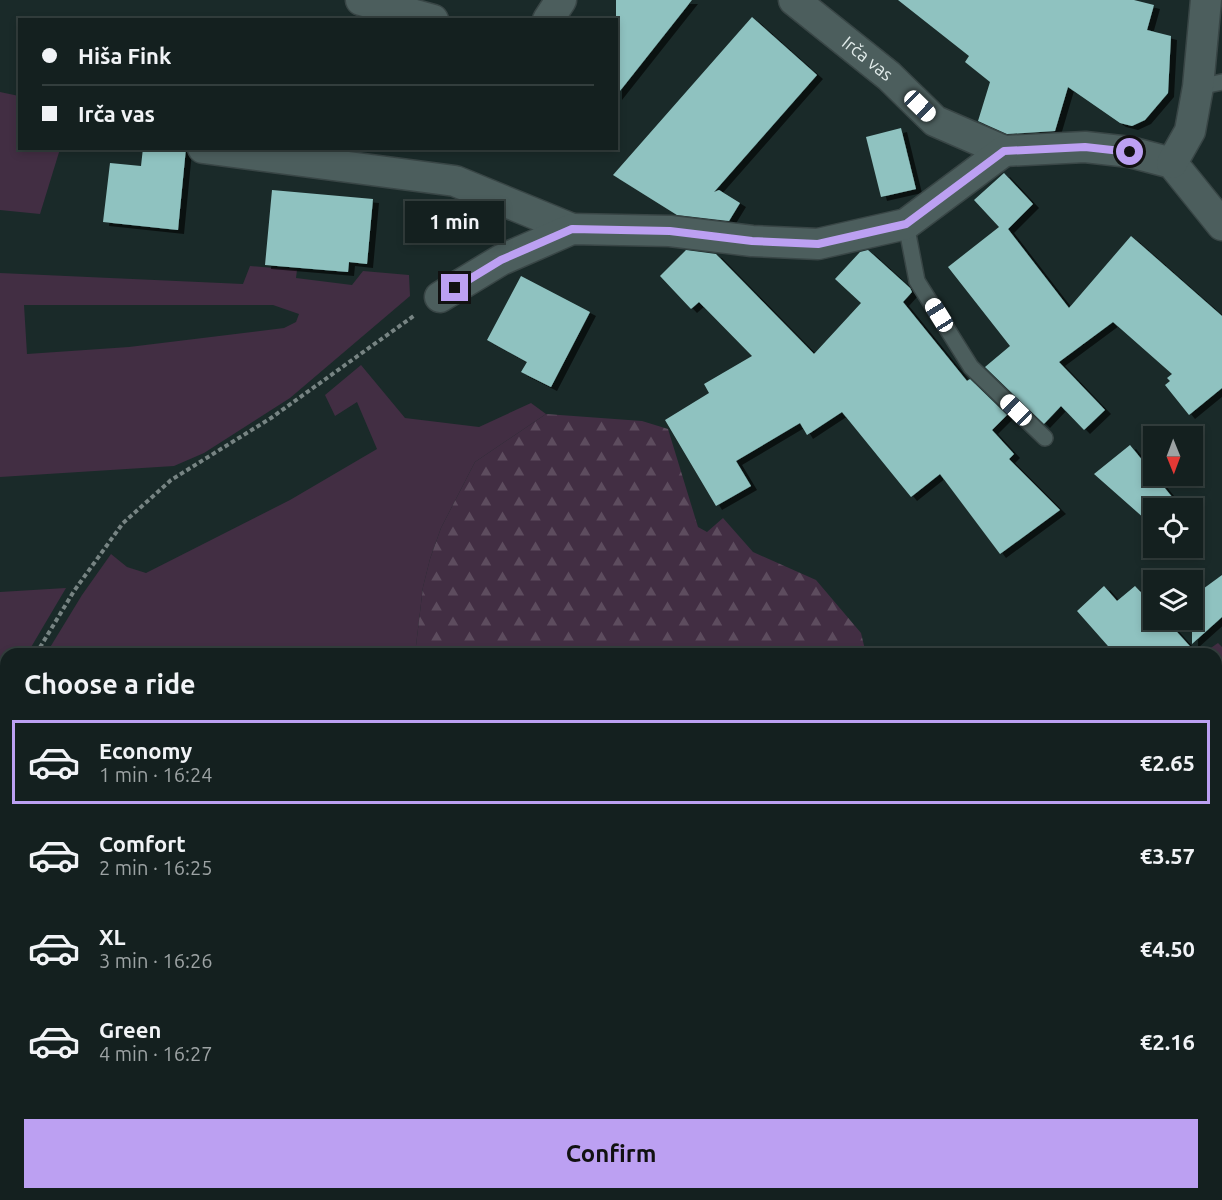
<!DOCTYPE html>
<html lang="en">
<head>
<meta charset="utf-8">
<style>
	body { margin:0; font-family:Ubuntu,sans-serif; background:#212d2c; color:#f1f3f6; height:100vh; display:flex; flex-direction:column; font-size:22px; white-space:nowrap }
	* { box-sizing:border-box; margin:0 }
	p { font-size:20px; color:#9da3a4 }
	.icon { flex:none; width:33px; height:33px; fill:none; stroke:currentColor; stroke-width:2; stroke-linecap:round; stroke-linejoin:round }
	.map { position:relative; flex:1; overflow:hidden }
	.panel { position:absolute; left:0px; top:648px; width:1222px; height:552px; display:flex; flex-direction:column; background:#14201f; border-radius:18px 18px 0 0; box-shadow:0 3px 9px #0003,0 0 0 2px #333e3d }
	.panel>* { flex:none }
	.banner { position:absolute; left:18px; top:18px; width:600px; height:132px; border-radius:0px; box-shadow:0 3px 9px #0003,0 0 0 2px #333e3d; display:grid; align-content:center; height:132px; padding:0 24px; background:#14201f }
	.needle { width:39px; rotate:179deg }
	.tools { position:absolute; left:1143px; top:426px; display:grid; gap:12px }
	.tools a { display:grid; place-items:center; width:60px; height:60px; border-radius:0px; background:#14201f; box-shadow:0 3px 9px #0003,0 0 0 2px #333e3d; font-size:30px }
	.end { position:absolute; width:27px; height:27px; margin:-14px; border:8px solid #bca0f2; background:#111; box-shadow:0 0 0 3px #111 }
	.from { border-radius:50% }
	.bubble { position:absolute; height:42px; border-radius:0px; background:#14201f; box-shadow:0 3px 9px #0003,0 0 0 2px #333e3d; font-size:20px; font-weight:700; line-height:42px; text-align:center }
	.car { position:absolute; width:18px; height:36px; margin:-18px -9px; border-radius:8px; box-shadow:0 0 4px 2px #0007; background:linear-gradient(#fff 24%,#345 0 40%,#fff 0 76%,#345 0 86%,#fff 0) }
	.banner b { display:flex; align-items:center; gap:21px; height:57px; font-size:22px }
	.banner b+b { border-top:2px solid #333e3d }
	.banner i { width:15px; height:15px; background:#f1f3f6 }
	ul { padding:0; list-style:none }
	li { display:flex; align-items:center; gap:18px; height:84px; margin:0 12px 9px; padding:0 12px; border:3px solid transparent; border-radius:0px }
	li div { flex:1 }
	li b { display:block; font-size:22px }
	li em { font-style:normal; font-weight:700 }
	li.selected { border-color:#bca0f2 }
	li>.icon { width:54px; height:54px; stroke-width:1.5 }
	h2 { padding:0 24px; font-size:27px; line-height:72px }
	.primary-button { display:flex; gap:12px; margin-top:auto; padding:12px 24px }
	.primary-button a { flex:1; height:69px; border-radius:0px; background:#bca0f2; color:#111; font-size:24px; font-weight:700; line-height:69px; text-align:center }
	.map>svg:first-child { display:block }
	.grass { fill:#422e43; fill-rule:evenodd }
	.forest { fill:url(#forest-firs) }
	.building { fill:#8fc2c0; filter:url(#shadow) }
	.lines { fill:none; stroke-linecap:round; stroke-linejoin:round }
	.lane-casing { stroke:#394646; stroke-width:18 }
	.street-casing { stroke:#394646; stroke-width:33 }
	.path { stroke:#778483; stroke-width:4; stroke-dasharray:4.5 3; stroke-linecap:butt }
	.lane { stroke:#4c5e5d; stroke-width:15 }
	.street { stroke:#4c5e5d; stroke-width:30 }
	.route { stroke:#bca0f2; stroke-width:8 }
	.labels { text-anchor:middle; stroke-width:6; stroke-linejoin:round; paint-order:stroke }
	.street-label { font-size:18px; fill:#e2eceb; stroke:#1a2a29 }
</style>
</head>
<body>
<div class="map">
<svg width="1222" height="1200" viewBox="0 0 1222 1200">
	<defs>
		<pattern id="forest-firs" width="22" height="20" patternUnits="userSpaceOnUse" patternTransform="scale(1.5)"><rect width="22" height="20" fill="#422e43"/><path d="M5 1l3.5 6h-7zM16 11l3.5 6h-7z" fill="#5d4c5e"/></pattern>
		<filter id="shadow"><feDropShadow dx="6" dy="4" stdDeviation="0" flood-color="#0009"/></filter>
	</defs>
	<rect width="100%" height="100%" fill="#1a2a29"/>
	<g class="grass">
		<path d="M0,92L19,96L20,148L60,149L40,214L0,210Z"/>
		<path d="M250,266L297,270L296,278L352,285L363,271L409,275L410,296L290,398L204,453L174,466L0,477V273L243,284ZM24,305H273L299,314L296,322L284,328L129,347L27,354Z"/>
		<path d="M361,365L405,418L479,427L531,403L546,414L475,462L441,528L430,559L423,587L415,654H46L82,595L111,554L127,567L146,573L290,500L377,449L357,402L335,416L325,395Z"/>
		<path d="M66,588L27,654H6V693L0,705V592Z"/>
		<path d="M1218,643L1222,647V799L1216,794V654H1202Z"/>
		<path d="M6,732V1057L0,1055V745Z"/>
		<path d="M0,1076L6,1077V1179L0,1180Z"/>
		<path d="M1222,1089V1200H1192L1189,1194H1216L1217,1096Z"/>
	</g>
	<g class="forest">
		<path d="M546,414L642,421L668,429L698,527L707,532L723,518L753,552L816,580L861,633L866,654H415L423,587L430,559L441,528L475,462Z"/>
		<path d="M6,1179V1194H1189L1192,1200H0V1180Z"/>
	</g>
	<g class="building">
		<path d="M616,0H692L616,96Z"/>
		<path d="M898,0H1134L1154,5L1147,30L1171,36L1168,93L1145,120L1132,126L1120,123L1068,87L1055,131L1007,134L978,121L990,82L965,62L969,56Z"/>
		<path d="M752,17L817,75L714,192L719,190L740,203L729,221L677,215L613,175Z"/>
		<path d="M901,128L916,189L881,197L866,137Z"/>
		<path d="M143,148H186L178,230L103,222L110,163L141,166Z"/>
		<path d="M1004,173L1033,204L1008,229L1069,308L1131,236L1222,316V388L1189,415L1165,385L1170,381L1167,378L1172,374L1113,322L1059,362L1105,410L1084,430L1061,406L1044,424L985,367L1010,346L948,267L999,227L974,200Z"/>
		<path d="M272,190L373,199L367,264L349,262L348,272L265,265Z"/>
		<path d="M686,250L716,254L814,354L861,303L835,279L860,252L868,250L910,288L912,292L903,302L967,381L970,379L1007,415L992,430L1014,454L1009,459L1060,510L1000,554L940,474L911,497L842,412L807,435L800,423L736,461L751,486L716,506L665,420L709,393L704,384L752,356L699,302L691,309L660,276Z"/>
		<path d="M521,276L590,312L551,387L521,372L527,362L487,340Z"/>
		<path d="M1130,445L1181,508H1154V527L1094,474Z"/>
		<path d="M1222,575V617L1192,644V597Z"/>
		<path d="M1104,586L1117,601L1135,586L1154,606V626L1158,622H1168L1197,654H1115L1077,611Z"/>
	</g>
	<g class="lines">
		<g class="lane-casing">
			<g id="lane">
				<path d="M1198,87L1222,82"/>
				<path d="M906,224L917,281L971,367L1045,438"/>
			</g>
		</g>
		<g class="street-casing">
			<g id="street">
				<path d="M361,0L433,20"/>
				<path id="s1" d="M794,0L889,76L935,121L1004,151L1085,147L1130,152L1172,163L1222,225"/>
				<path d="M548,20L561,0"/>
				<path d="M203,148L455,181L572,229"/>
				<path d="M1172,163L1190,131L1198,87L1206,0"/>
				<path d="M440,297L501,260L572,229L670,231L752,241L818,244L906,224L1004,151"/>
			</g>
		</g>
		<g class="path">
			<path d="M36,654L74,591L123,523L171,480L271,418L415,315"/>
			<path d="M0,723L6,711"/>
			<path d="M0,1066L6,1068"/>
		</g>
		<use href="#lane" class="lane"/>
		<use href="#street" class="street"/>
	</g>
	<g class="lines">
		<path class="route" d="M455,288L501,260L572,229L670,231L752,241L818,244L906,224L1004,151L1085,147L1130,152"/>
	</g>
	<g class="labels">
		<g class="street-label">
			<text dy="6" stroke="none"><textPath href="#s1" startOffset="94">Irča vas</textPath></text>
		</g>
	</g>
</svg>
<div class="tools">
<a><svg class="needle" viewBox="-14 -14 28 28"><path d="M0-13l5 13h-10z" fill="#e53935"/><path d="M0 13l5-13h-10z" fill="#9da3a4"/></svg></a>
<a><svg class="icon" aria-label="locate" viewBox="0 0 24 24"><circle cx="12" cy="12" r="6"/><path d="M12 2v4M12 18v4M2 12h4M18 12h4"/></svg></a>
<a><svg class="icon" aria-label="layers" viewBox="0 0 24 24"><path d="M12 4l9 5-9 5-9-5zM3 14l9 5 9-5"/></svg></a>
</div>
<i class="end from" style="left:1130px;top:152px"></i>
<i class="end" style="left:455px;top:288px"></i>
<div class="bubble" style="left:405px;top:201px;width:99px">1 min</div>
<i class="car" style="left:920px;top:106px;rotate:134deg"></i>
<i class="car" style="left:939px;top:315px;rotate:328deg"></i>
<i class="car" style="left:1016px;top:410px;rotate:314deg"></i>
<div class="banner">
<b><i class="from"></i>Hiša Fink</b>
<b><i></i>Irča vas</b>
</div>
<section class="panel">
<h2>Choose a ride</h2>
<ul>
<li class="selected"><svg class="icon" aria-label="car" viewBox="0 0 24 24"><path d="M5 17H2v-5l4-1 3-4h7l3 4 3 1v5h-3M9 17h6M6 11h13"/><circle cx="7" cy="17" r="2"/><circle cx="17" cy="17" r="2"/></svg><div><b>Economy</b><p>1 min · 16:24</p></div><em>€2.65</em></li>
<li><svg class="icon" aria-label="car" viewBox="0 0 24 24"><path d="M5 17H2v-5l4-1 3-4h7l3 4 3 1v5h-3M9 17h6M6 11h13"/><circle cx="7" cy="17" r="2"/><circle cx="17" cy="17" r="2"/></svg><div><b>Comfort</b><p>2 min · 16:25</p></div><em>€3.57</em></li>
<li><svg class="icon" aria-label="car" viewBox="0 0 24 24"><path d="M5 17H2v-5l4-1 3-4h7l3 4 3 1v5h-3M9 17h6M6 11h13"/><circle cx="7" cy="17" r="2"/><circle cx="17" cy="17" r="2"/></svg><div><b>XL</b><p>3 min · 16:26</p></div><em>€4.50</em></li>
<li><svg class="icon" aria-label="car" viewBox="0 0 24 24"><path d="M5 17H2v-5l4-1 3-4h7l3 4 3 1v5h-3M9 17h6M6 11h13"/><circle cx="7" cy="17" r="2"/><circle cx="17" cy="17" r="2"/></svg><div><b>Green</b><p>4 min · 16:27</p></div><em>€2.16</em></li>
</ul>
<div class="primary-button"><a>Confirm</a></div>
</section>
</div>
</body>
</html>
